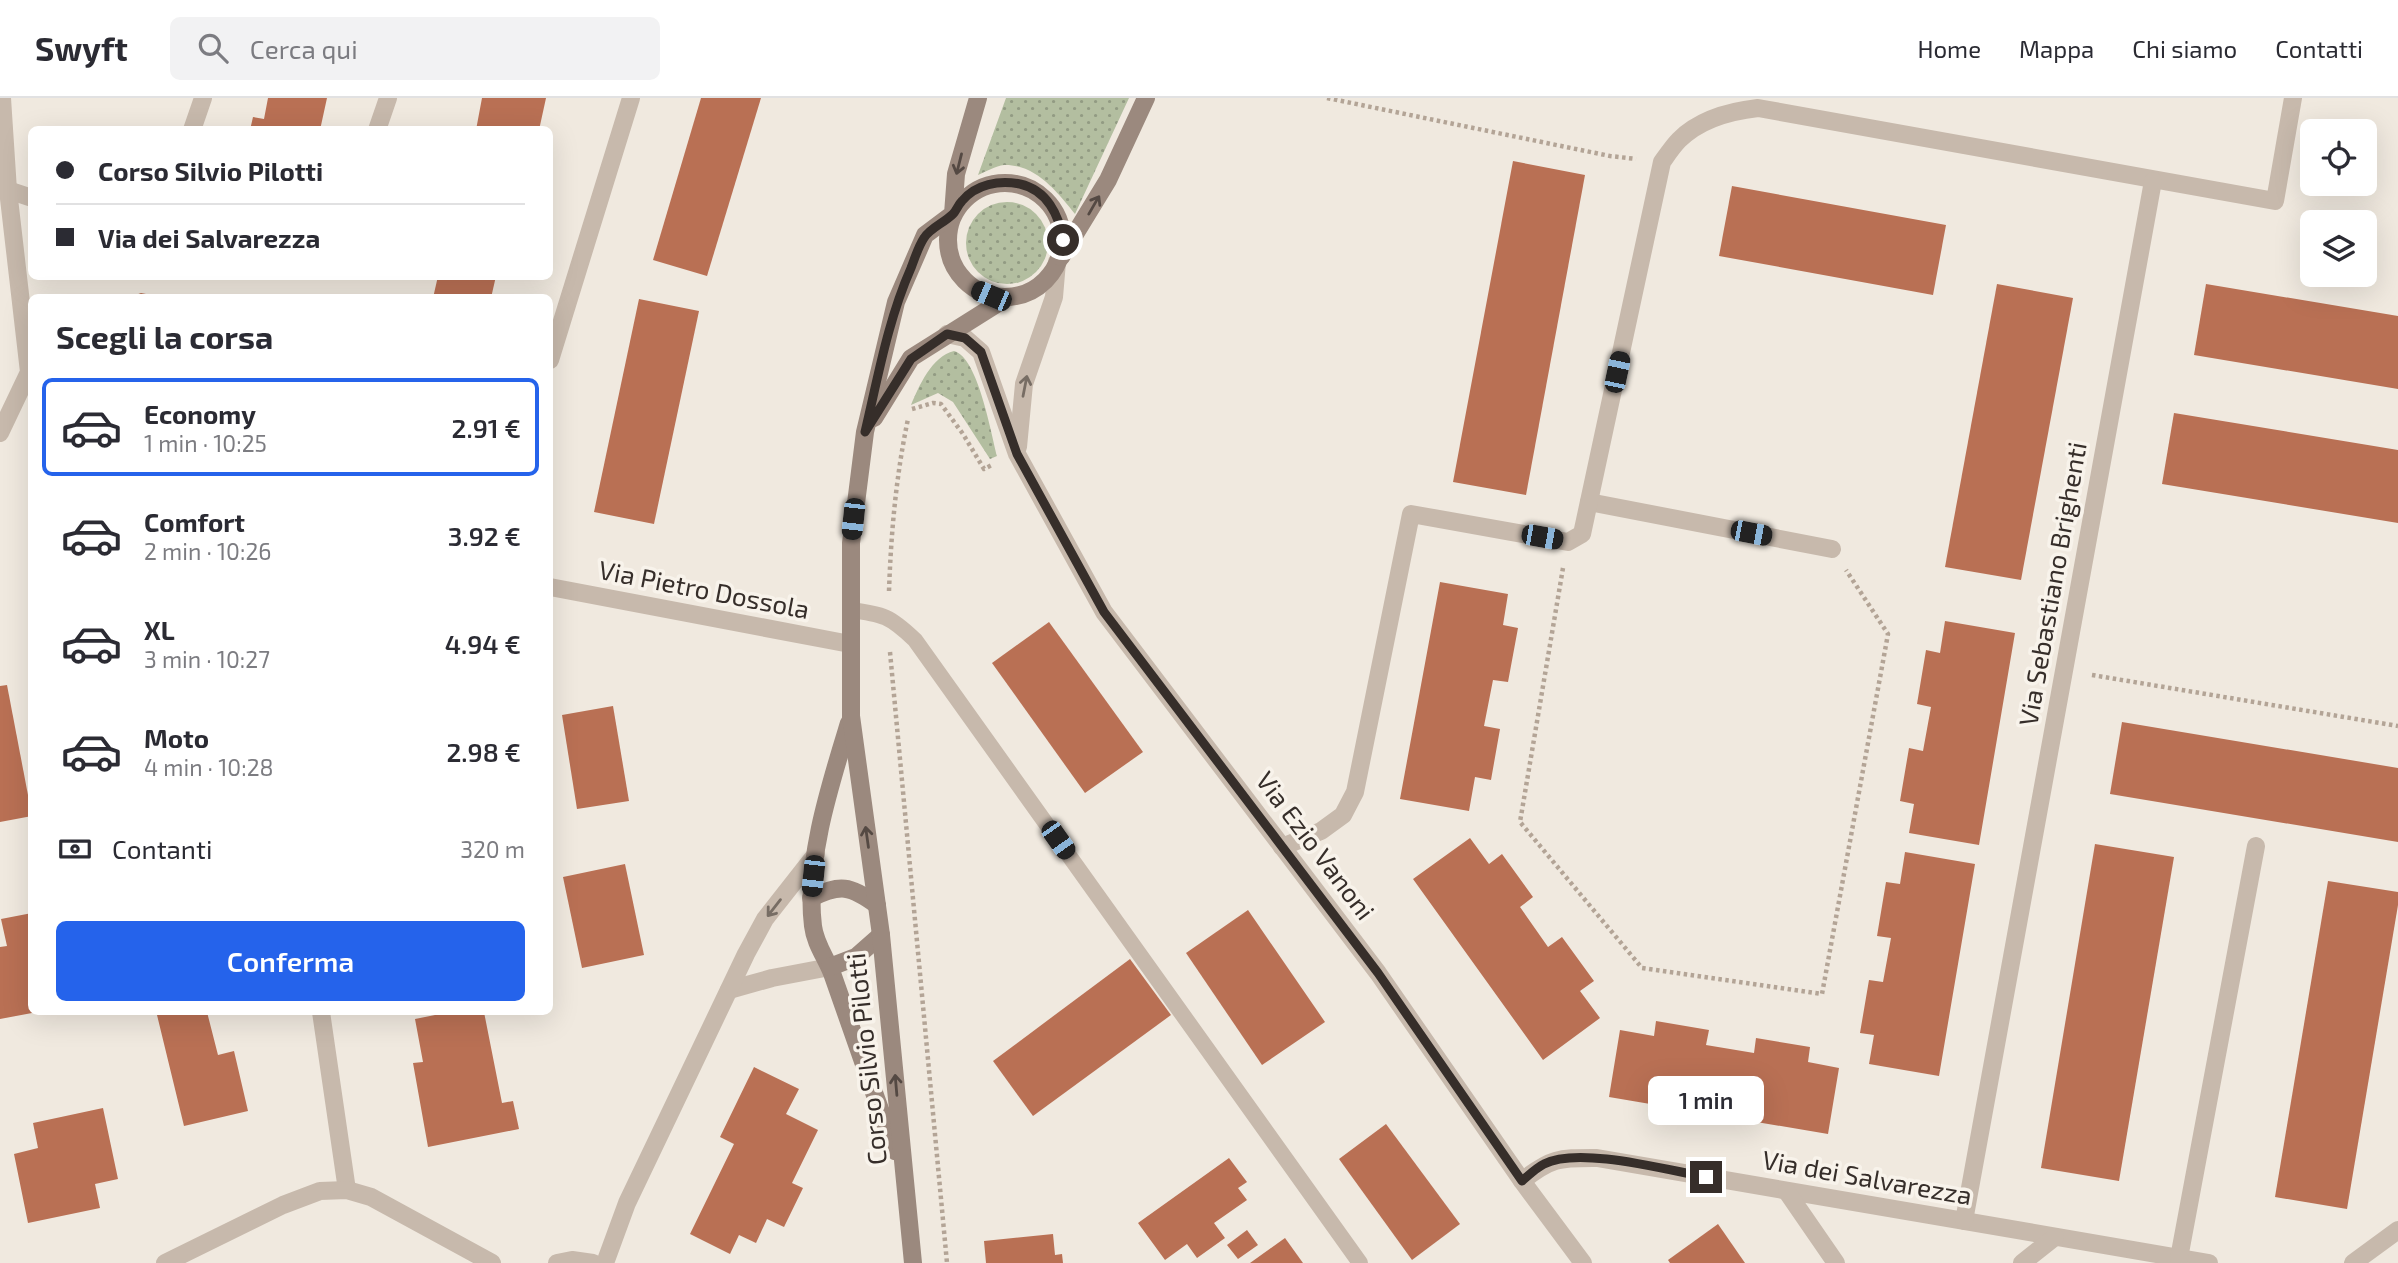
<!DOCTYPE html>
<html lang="it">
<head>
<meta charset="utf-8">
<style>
	body { margin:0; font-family:"Exo 2",sans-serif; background:#f2f2f3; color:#2b2b33; height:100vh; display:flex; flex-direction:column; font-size:26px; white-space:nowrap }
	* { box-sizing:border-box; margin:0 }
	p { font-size:23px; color:#7c7c81 }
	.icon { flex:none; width:38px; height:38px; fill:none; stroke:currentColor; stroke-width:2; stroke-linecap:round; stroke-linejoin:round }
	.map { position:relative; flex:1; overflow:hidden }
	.side { position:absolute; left:28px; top:196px; width:525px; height:721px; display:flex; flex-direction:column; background:#fff; border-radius:10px; box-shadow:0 7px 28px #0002 }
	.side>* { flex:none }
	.top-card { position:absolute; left:28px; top:28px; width:525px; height:154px; border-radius:10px; box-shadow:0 7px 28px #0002; display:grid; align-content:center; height:154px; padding:0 28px; background:#fff }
	.buttons { position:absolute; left:2300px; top:21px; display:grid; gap:14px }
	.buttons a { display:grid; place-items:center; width:77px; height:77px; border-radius:10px; background:#fff; box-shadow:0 7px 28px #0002; font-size:35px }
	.end { position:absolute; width:32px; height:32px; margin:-16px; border:9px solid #362e2a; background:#fff; box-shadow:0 0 0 4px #fff }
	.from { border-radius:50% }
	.bubble { position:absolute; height:49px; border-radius:10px; background:#fff; box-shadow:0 7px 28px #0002; font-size:23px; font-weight:600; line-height:49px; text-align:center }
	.car { position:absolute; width:21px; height:42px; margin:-21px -10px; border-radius:9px; box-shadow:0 0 5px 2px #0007; background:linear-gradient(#222 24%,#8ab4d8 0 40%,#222 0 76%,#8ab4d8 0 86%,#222 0) }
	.top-card b { display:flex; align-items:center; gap:24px; height:66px; font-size:26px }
	.top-card b+b { border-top:2px solid #e1e1e2 }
	.top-card i { width:18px; height:18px; background:#2b2b33 }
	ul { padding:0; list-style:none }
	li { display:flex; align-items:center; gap:21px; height:98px; margin:0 14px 10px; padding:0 14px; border:4px solid transparent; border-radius:10px }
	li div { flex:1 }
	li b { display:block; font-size:26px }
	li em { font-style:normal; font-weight:600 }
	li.on { border-color:#2563eb }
	li>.icon { width:63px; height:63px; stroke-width:1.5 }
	h2 { padding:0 28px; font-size:32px; line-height:84px }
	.pay { display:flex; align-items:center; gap:18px; height:77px; padding:0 28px; font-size:26px }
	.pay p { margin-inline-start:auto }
	.action { display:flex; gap:14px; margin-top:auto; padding:14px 28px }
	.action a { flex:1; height:80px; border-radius:10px; background:#2563eb; color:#fff; font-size:28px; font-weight:600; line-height:80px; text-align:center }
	header { display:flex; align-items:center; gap:42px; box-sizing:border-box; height:98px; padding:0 35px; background:#fff; border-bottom:2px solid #e1e1e2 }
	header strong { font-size:33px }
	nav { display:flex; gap:38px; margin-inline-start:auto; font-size:24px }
	.search { width:490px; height:63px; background:#f2f2f3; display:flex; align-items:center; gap:18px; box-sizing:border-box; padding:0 24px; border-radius:10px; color:#7c7c81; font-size:26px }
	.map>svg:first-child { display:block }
	.grass { fill:url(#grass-dots) }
	.building { fill:#b97054 }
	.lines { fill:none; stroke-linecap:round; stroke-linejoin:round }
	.path { stroke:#b3a496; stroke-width:4.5; stroke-dasharray:3.5 3.5; stroke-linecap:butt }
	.lane { stroke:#c7b9ac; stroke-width:16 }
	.street { stroke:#c7b9ac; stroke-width:18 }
	.secondary { stroke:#9b897e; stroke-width:18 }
	.oneway { stroke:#544943 }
	.oneway2 { stroke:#776d64 }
	.route { stroke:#362e2a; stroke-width:9 }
	.labels { text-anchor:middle; stroke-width:7; stroke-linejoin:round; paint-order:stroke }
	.street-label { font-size:26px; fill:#362e2a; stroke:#f8f3eb }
</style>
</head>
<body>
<header>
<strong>Swyft</strong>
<div class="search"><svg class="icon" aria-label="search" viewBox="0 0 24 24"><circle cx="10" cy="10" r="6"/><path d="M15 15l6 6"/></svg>Cerca qui</div>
<nav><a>Home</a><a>Mappa</a><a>Chi siamo</a><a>Contatti</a></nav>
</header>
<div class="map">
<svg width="2398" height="1165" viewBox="0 0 2398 1165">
	<defs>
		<pattern id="grass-dots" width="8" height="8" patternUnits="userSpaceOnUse" patternTransform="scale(1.75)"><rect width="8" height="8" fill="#b3bea0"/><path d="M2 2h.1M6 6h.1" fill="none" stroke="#929b83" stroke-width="1.8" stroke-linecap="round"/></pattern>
	</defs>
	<rect width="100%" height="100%" fill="#f0e9df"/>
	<g class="grass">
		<path d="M1006,0H1129L1075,116C1058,95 1036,66 1004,67C996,68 985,74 978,77Z"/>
		<circle cx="1007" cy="145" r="41"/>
		<path d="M954,253C978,259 991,335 997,358L990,361L953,304L938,295L911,307C919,288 932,258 954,253Z"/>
	</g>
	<g class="building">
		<path d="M268,0H327L320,32H250L253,19L264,21Z"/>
		<path d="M482,0H546L539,32H476Z"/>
		<path d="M701,0H761L707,178L653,162Z"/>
		<path d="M1513,63L1585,77L1526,397L1453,384Z"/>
		<path d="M1732,88L1946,127L1933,197L1719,158Z"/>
		<path d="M438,178H496L491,200H433Z"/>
		<path d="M1997,186L2073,200L2021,482L1945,469Z"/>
		<path d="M2206,186L2398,218V291L2194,257Z"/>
		<path d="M141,195L151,197L155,200H128Z"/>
		<path d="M639,201L699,213L654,426L594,414Z"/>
		<path d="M2174,315L2398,352V425L2162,386Z"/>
		<path d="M1440,484L1508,496L1503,527L1518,530L1508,584L1493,582L1484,628L1500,631L1491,682L1475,679L1469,713L1400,701Z"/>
		<path d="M1945,523L2015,535L1979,747L1909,735L1914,706L1900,703L1909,650L1923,653L1931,609L1917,606L1926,552L1940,555Z"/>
		<path d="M1049,524L1143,654L1085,695L992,565Z"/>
		<path d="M7,587L32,718L0,724V588Z"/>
		<path d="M613,608L629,703L577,711L562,617Z"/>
		<path d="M2122,624L2398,670V744L2110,696Z"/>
		<path d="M1470,740L1489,766L1502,756L1533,799L1520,809L1548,849L1562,839L1594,883L1580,893L1600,920L1543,962L1413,781Z"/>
		<path d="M2095,746L2174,759L2119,1083L2041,1070Z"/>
		<path d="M1905,754L1975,766L1939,978L1869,966L1874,937L1860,935L1869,882L1883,884L1891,840L1877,838L1886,784L1900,786Z"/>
		<path d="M625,766L644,857L582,870L563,779Z"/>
		<path d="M2328,783L2398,794V807L2347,1111L2275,1099Z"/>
		<path d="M1248,812L1325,924L1262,967L1186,855Z"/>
		<path d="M32,815V915L0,921V849L7,848L1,821Z"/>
		<path d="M1130,861L1171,917L1033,1018L993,963Z"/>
		<path d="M172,914H207L218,957L234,953L248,1013L184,1028L157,917Z"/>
		<path d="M450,914H484L502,1005L513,1003L519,1031L428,1049L413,965L423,964L415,921Z"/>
		<path d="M1656,923L1709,932L1706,947L1754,955L1756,940L1810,949L1808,964L1839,970L1828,1036L1609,999L1620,932L1654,938Z"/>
		<path d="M754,969L799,991L786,1016L818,1032L792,1085L803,1090L784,1129L767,1121L756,1145L739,1137L730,1156L690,1136L734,1046L720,1039Z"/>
		<path d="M103,1010L118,1081L95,1086L100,1110L28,1125L14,1056L38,1050L33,1025Z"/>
		<path d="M1386,1026L1460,1126L1412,1162L1339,1061Z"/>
		<path d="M1229,1060L1247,1084L1238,1090L1247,1102L1214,1125L1225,1140L1197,1160L1187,1146L1165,1162L1138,1125Z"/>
		<path d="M1718,1126L1745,1165H1670L1668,1162Z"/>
		<path d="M1247,1132L1258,1147L1238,1161L1227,1147Z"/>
		<path d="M1053,1136L1055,1157L1062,1156L1063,1165H986L984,1143Z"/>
		<path d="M1285,1140L1303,1165H1250Z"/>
	</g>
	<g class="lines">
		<g class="path">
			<path d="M1327,0L1610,58L1636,61"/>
			<path d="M912,311L933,305L941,306L963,336L984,371L992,367"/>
			<path d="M1563,470L1520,724L1642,870L1822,896L1888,536L1846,472"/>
			<path d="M889,493C891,435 896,378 908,321"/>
			<path d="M890,554L947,1165"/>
			<path d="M2092,577L2398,628"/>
		</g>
		<path class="lane" d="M850,512C883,516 890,518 915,542L1360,1165"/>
		<g class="street">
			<path d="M192,32L203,0"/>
			<path d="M377,32L388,0"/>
			<path d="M8,92L32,100"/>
			<path d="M947,236L965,240L981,254L1017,356L1104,514L1378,875L1522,1083L1583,1165"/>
			<path d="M550,262L631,0"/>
			<path d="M0,335L29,274L8,92L2,0"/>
			<path d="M1018,349L1024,286L1054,199L1057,164"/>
			<path d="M1589,404L1832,451"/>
			<path d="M550,489L850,546"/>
			<path d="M1282,749L1321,733L1343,717L1355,694L1411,416L1568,444L1582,436L1662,64C1667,57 1673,48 1679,42C1700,21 1731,13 1758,10L2275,103L2293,0"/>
			<path d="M729,892L772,880L830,869"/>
			<path d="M321,914L347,1092"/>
			<path d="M1522,1083C1552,1059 1560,1060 1597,1060L2209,1165"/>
			<path d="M1787,1094L1836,1165"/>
			<path d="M1964,1123L2153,83"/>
			<path d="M2179,1160L2256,748"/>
			<path d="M165,1165L283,1107L320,1093L347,1092L371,1099L492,1165"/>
			<path d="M557,1165L572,1162L593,1165"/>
			<path d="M605,1165L627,1105L746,856L765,821L816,756"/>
			<path d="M2022,1165L2055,1139"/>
			<path d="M2353,1165L2398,1132"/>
		</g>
		<g class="secondary">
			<circle cx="1005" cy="142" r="57"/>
			<path d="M1061,159L1108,82L1146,0"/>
			<path d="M874,320L911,260L1008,199"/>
			<path d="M849,625C830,687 805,764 813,828C815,846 827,861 833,878C853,936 874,995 895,1053"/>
			<path d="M811,800C840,786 850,787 877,807"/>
			<path d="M830,869L856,859L881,837"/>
			<path d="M913,1165L881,837L851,618V445L865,334L896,204L925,137L953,116L956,76L978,0"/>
		</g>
	</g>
	<defs><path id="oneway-shaft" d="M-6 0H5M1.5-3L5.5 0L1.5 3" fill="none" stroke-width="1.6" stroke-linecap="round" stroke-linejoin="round" transform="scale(1.75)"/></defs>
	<g class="oneway">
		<use href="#oneway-shaft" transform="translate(959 66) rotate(104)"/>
		<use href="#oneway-shaft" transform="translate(1094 107) rotate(-60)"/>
		<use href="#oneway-shaft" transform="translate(867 739) rotate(-98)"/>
		<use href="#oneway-shaft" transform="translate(896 987) rotate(-95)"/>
	</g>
	<g class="oneway2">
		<use href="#oneway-shaft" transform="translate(1025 288) rotate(-79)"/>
		<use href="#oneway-shaft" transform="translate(774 810) rotate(128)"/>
	</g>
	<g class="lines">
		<path class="route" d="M1063,142C1059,117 1047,92 1020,86C999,82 976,86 962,103C958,107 956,113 953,116C944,125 930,130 924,140C918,149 915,160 911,170C888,222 878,279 865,334L911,261L947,236L965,240L981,254L1017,356L1104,514L1378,875L1522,1083C1529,1077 1536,1070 1544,1066C1578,1048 1667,1072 1706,1079"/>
	</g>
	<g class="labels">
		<g class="street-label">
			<text transform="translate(2053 486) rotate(-80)" y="9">Via Sebastiano Brighenti</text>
			<text transform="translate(704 492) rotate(11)" y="9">Via Pietro Dossola</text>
			<text transform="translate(1315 748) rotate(53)" y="9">Via Ezio Vanoni</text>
			<text transform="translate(867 961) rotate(-96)" y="9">Corso Silvio Pilotti</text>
			<text transform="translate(1867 1080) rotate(10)" y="9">Via dei Salvarezza</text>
		</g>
	</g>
</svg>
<div class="buttons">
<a><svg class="icon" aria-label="locate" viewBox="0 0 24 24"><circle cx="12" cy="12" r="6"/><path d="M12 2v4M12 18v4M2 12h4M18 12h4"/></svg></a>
<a><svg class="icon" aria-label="layers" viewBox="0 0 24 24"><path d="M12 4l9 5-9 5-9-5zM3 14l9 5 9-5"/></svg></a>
</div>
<i class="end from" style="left:1063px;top:142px"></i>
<i class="end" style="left:1706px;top:1079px"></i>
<div class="bubble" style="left:1648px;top:978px;width:116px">1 min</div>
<i class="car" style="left:991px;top:198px;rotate:293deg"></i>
<i class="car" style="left:1617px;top:274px;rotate:12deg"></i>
<i class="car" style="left:853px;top:421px;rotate:186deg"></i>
<i class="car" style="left:1751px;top:435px;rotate:101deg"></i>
<i class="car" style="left:1542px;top:439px;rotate:100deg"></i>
<i class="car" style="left:1058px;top:742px;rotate:145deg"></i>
<i class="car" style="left:813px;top:778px;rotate:186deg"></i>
<div class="top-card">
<b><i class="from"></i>Corso Silvio Pilotti</b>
<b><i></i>Via dei Salvarezza</b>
</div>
<section class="side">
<h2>Scegli la corsa</h2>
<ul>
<li class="on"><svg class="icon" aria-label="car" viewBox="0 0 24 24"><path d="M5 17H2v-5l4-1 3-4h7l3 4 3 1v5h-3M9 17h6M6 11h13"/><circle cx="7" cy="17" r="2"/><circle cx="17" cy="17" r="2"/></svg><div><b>Economy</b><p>1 min · 10:25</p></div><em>2.91 €</em></li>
<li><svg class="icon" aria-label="car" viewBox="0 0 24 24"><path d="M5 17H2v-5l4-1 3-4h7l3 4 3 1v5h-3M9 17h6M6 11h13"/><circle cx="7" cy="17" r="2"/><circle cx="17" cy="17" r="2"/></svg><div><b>Comfort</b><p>2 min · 10:26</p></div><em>3.92 €</em></li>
<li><svg class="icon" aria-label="car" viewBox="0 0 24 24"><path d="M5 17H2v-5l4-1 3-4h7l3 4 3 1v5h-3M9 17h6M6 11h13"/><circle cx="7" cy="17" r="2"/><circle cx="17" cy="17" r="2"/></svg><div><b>XL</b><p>3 min · 10:27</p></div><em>4.94 €</em></li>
<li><svg class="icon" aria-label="car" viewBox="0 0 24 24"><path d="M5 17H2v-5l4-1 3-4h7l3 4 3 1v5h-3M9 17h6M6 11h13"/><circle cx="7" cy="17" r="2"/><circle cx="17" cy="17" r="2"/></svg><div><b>Moto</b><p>4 min · 10:28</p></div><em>2.98 €</em></li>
</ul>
<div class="pay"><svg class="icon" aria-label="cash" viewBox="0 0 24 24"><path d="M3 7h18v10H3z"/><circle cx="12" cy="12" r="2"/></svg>Contanti<p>320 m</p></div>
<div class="action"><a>Conferma</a></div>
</section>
</div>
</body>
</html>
